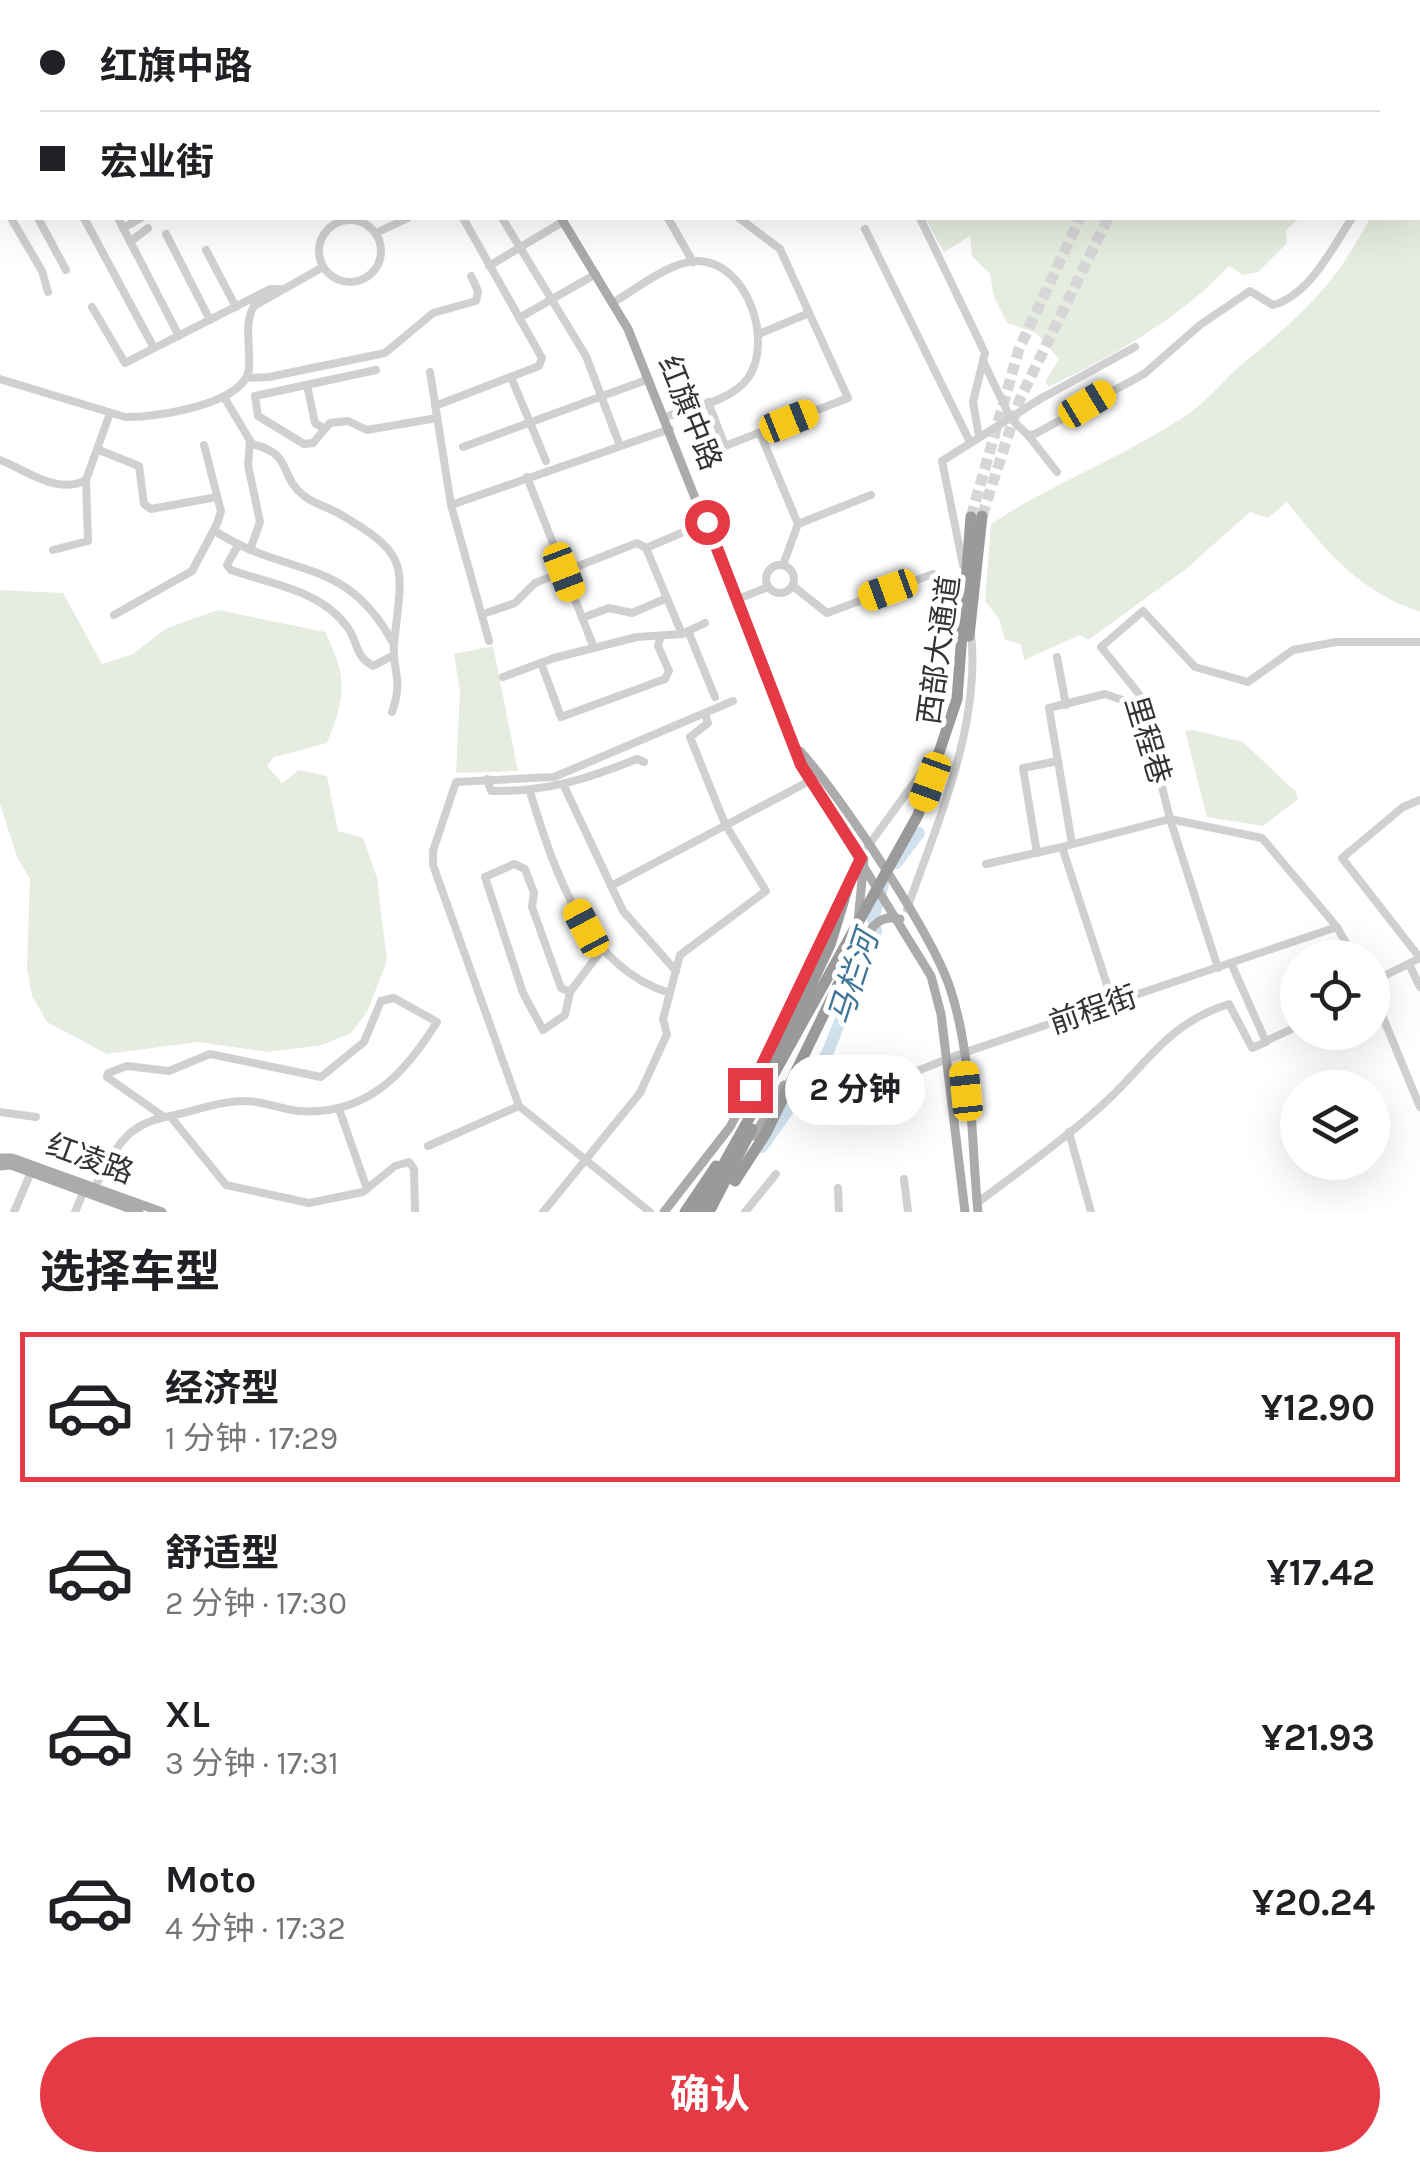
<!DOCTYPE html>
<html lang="zh">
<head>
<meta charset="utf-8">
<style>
	body { margin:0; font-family:Karla,"Noto Sans SC",sans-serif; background:#f2f2f2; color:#202124; height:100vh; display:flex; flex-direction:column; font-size:38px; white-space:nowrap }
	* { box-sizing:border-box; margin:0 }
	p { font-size:32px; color:#757577 }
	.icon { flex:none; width:55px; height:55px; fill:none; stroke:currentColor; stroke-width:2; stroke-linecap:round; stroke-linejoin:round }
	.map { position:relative; height:1212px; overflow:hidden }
	.panel { display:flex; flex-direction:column; background:#fff; flex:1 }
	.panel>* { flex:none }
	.banner { position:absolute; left:0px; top:0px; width:1420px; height:220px; box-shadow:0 10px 40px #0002; display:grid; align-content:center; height:220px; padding:0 40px; background:#fff }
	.controls { position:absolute; left:1280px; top:940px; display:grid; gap:20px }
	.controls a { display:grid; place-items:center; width:110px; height:110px; border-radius:50%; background:#fff; box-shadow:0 10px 40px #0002; font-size:50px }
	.end { position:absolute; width:45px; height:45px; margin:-22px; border:12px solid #e63946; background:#fff; box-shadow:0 0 0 5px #fff }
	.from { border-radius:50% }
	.bubble { position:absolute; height:70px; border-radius:35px; background:#fff; box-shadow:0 10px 40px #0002; font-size:32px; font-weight:700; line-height:70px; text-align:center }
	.car { position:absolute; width:30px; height:60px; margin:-30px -15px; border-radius:12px; box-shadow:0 0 8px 2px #0007; background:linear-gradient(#f5c518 24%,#345 0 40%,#f5c518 0 76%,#345 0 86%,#f5c518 0) }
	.banner b { display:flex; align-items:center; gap:35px; height:95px; font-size:38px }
	.banner b+b { border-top:2px solid #e0e0e0 }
	.banner i { width:25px; height:25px; background:#202124 }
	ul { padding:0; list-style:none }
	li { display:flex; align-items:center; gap:30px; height:150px; margin:0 20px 15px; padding:0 20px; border:5px solid transparent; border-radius:0px }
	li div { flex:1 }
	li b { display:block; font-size:38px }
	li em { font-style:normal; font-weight:700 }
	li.active { border-color:#e63946 }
	li>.icon { width:90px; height:90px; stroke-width:1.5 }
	h2 { padding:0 40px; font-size:45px; line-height:120px }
	.cta { display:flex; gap:20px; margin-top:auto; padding:20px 40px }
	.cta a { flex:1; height:115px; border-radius:60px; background:#e63946; color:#fff; font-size:40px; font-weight:700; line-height:115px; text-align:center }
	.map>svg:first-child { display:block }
	.green { fill:#e6ecdf }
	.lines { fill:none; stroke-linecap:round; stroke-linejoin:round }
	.river { stroke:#cfe2ee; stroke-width:12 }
	.highway-tunnel { stroke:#d6d6d6; stroke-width:11; stroke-dasharray:11 5.5; stroke-linecap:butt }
	.minor { stroke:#d0d0d0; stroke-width:8 }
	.major { stroke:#ababab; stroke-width:9 }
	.highway { stroke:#9a9a9a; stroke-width:11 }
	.highway-bridge { stroke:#9a9a9a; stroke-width:11 }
	.route { stroke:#e63946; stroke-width:12 }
	.labels { text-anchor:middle; stroke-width:10; stroke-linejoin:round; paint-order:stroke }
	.street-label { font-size:30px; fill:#333; stroke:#fff }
	.water-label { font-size:32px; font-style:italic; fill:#3f7597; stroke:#fff }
</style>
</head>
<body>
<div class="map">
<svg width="1420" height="1212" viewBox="0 0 1420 1212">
	<rect width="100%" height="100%" fill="#fff"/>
	<g class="green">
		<path d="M837,0H1420V612C1357,590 1327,552 1287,502L1268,518L1250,512L1186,569L1088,640L1080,635L1024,660L1021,644L1005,640L999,619L985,601L991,524C1055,482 1128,455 1191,412C1209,399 1224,380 1241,365C1301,316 1334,287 1370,218H1418V2Z"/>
		<path d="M925,218H1300L1286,230L1287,243L1258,272L1243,275L1229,266C1181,318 1112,356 1049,387L1045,382L1059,359L1036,333L1007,323L994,297L990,274L972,256L970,236L944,252Z"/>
		<path d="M0,590L63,593L102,664L133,654L167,628L218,610L325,632C348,679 346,695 327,743L274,757L267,766L282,783L299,770L327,776L338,831L363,838L377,878L387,961L367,1012L351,1033L322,1045L268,1052L198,1042L107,1054L47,1022L32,996L27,969L30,879L17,857L0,804Z"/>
		<path d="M493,646L518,771L456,773L460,691L454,654Z"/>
		<path d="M1193,730L1243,742L1296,792L1298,799L1263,826L1207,817L1185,731Z"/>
	</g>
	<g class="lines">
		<g class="river">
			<path d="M896,863L919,833"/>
			<path d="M762,1147L827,1054L876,931L873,919L883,884"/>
		</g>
		<g class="highway-tunnel">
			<path d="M1181,2L1183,0"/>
			<path d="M1216,2L1217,0"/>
			<path d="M982,516L1020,399L1108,218"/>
			<path d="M971,517L1019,349L1080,218"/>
		</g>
		<g class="minor">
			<path d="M166,0L167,2"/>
			<path d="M788,0L789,2"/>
			<path d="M676,2L679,0"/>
			<path d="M0,138L2,135"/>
			<path d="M11,218L42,271L48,292"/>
			<path d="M38,218L66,270"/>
			<path d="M84,218L154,348"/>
			<path d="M118,218L179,336"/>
			<path d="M502,218L586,356L620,446"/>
			<path d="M668,218L693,262"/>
			<path d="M920,218L985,353L973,402L979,436"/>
			<circle cx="350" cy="251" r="31"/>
			<path d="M123,228L141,218"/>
			<path d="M865,229L970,442"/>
			<path d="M376,233L408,218"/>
			<path d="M166,234L210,320"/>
			<path d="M130,242L148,228"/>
			<path d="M206,250L236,307"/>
			<path d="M489,266L564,221"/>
			<path d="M614,302C636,289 671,261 697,261C747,261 774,341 748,378C732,401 691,408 665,417"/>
			<path d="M92,307L125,363L270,289H279"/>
			<path d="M519,318L596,274"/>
			<path d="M759,334L809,313"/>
			<path d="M983,361L1011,419L1028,435L1035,434L1144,374L1200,325L1250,291L1273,305C1310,295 1332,248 1352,218"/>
			<path d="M376,370L255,396L258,416L304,444L313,443L330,423L348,421L367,430L437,418"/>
			<path d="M430,372L451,505L489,641"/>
			<path d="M511,377L546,461"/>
			<path d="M246,378L269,377L385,353L433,313L476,301L478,291L471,276"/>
			<path d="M0,379L125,417C154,418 247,404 249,368C251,347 243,325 254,306L323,267"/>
			<path d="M307,385L315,423L323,428"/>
			<path d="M224,397L252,444C294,454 278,475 303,495C312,503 327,507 338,513C413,556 402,566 394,644C392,673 404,679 392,712"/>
			<path d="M708,402L725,446L848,398L780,249L739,218"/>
			<path d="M435,406L539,366L542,358L463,218"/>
			<path d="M760,433L798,524"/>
			<path d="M1028,435L1057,472"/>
			<path d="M250,441L248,465L260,522L250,550"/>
			<path d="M463,447L649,379"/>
			<path d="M99,450L139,466L144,504L151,509L217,497"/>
			<path d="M0,460C28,471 57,495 86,480L110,413"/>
			<path d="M527,477L594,648"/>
			<path d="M451,505L670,429"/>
			<path d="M218,533C291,578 346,556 393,643"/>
			<path d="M238,545L227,565L231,570C270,584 322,590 348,628C358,642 355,657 373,666L394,655"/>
			<path d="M53,550L88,541L86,480"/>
			<circle cx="780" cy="579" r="14"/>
			<path d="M783,565L798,524L871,495"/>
			<path d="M963,565L942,461L1040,399L1135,347"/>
			<path d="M793,586L827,613L933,574"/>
			<path d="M738,599L768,587"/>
			<path d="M483,614L515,603L535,583L637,543L646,548"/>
			<path d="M114,615L192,571L217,524L221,511L204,445"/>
			<path d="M582,618L609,608L632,613L667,598"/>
			<path d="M705,623L682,634L646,548L707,522"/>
			<path d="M688,631L715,697"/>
			<path d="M1057,657L1066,705"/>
			<path d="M541,663L561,717L665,679L669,671L658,646L660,639"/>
			<path d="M503,677L554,658L637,637L682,634"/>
			<path d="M487,779L491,791C546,792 587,779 637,759L644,762"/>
			<path d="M564,786L623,911L676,971"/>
			<path d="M530,792C554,869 584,967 670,993"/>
			<path d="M1072,844L1049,708L1105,694L1142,707"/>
			<path d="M868,846L933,757"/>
			<path d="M1037,853L1023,768L1058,761"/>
			<path d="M986,864L1062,847"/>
			<path d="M611,886L819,776"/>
			<path d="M907,909C937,823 981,726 971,633"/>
			<path d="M1420,958L1342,858L1403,807L1420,800"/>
			<path d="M1409,964L1420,987"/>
			<path d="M1218,968L1170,819L1139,694L1101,647L1143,611L1195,667L1248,682L1293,650L1336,642H1420"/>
			<path d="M1372,982L1420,958"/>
			<path d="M1372,991L1420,1107"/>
			<path d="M570,992L561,988L532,907L534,893L525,869L514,864L485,877L523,993L543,1030L565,1015L570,992L603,948"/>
			<path d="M1113,1003L1062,847L1170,819L1262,838L1337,927L1354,958"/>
			<path d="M1266,1041L1298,1026"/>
			<path d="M850,1097L963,1053L1337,927"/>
			<path d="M339,1109L367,1189"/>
			<path d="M0,1112L36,1117"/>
			<path d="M170,1116L226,1185L309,1203L363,1192L395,1166L409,1162L414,1169L415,1212"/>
			<path d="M1069,1132L1091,1212"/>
			<path d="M428,1146L519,1106"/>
			<path d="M904,1179L908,1212"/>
			<path d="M94,1188C117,1149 122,1125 170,1116C194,1111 220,1101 245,1101C263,1101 280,1109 298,1111C366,1116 404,1075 437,1022L394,998L381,1001L364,1042L321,1077L210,1054L169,1071L127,1066L108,1073L107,1077L164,1117"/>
			<path d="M838,1188L839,1212"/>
			<path d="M977,1203C1018,1172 1061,1142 1099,1108C1145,1068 1165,1024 1229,1004L1252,1048L1266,1042L1231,963"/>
			<path d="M14,1212L31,1172"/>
			<path d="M75,1212L83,1193"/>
			<path d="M543,1212L640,1093L667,1034L663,1019L680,955L766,891L725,824L690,737L708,723L705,714"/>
			<path d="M650,1212L519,1106L433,865V851L456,782L554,777L733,701"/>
			<path d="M745,1212L776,1174"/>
		</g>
		<g class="major">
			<path d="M495,2L496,0"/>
			<path d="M561,218L628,329L801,765L931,976L941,1014L965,1212"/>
			<path d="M800,751C840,795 934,936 951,991C973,1060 971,1140 978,1212"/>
			<path d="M846,889L861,858"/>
			<path d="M855,953L864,859"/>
			<path d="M856,958C866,938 873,912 900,919"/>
			<path d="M754,1136L784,1085"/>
			<path d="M0,1158H12L162,1212"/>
			<path d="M0,1166L11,1165L139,1212"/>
			<path d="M664,1212L730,1127L784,1025L835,912"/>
		</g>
		<path class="highway" d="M770,1072L830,945L849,883"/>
		<g class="highway-bridge">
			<path d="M969,636L982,516"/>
			<path d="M735,1181L766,1133L855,950"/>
			<path d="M685,1212L716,1166"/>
			<path d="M697,1212L918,815L957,699L971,517"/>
			<path d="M709,1212L752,1129"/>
		</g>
	</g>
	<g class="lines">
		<path class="route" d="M707,522L801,765L861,858L750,1090"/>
	</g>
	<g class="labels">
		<g class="street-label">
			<text transform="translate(690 413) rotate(68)" y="10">红旗中路</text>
			<text transform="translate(939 650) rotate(-82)" y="10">西部大通道</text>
			<text transform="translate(1148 740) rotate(73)" y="10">里程巷</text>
			<text transform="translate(1093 1010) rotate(-19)" y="10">前程街</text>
			<text transform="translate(90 1159) rotate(20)" y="10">红凌路</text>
		</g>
		<g class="water-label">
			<text transform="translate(853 978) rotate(-72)" y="11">马栏河</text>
		</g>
	</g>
</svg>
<div class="controls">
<a><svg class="icon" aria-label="locate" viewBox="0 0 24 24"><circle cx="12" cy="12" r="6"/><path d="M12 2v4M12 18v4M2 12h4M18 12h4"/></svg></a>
<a><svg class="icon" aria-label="layers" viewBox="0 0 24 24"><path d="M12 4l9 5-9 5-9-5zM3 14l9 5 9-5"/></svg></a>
</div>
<i class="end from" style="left:707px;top:522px"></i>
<i class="end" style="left:750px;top:1090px"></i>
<div class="bubble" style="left:785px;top:1055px;width:140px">2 分钟</div>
<i class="car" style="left:1087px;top:404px;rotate:59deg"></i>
<i class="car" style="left:789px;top:421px;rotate:68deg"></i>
<i class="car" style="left:564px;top:572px;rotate:159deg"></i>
<i class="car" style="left:888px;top:590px;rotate:250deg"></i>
<i class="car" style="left:930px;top:782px;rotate:200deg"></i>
<i class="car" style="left:586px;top:928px;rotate:332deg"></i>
<i class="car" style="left:966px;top:1091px;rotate:354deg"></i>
<div class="banner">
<b><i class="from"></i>红旗中路</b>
<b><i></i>宏业街</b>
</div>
</div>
<section class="panel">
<h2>选择车型</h2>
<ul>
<li class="active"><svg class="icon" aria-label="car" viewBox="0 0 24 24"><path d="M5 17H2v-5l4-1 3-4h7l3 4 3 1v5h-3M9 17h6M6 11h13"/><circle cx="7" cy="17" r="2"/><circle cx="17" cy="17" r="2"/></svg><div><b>经济型</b><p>1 分钟 · 17:29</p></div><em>¥12.90</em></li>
<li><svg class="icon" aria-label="car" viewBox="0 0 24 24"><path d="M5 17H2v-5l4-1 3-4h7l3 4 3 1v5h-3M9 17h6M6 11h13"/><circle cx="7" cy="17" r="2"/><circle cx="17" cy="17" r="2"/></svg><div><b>舒适型</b><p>2 分钟 · 17:30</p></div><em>¥17.42</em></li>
<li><svg class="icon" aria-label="car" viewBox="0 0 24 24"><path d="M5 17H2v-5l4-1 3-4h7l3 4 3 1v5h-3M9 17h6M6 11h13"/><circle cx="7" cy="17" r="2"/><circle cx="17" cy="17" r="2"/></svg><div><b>XL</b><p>3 分钟 · 17:31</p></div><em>¥21.93</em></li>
<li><svg class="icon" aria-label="car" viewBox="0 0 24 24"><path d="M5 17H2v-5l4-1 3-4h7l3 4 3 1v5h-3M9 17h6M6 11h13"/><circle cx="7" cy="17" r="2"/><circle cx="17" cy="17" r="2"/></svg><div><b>Moto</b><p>4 分钟 · 17:32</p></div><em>¥20.24</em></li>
</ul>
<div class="cta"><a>确认</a></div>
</section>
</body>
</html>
